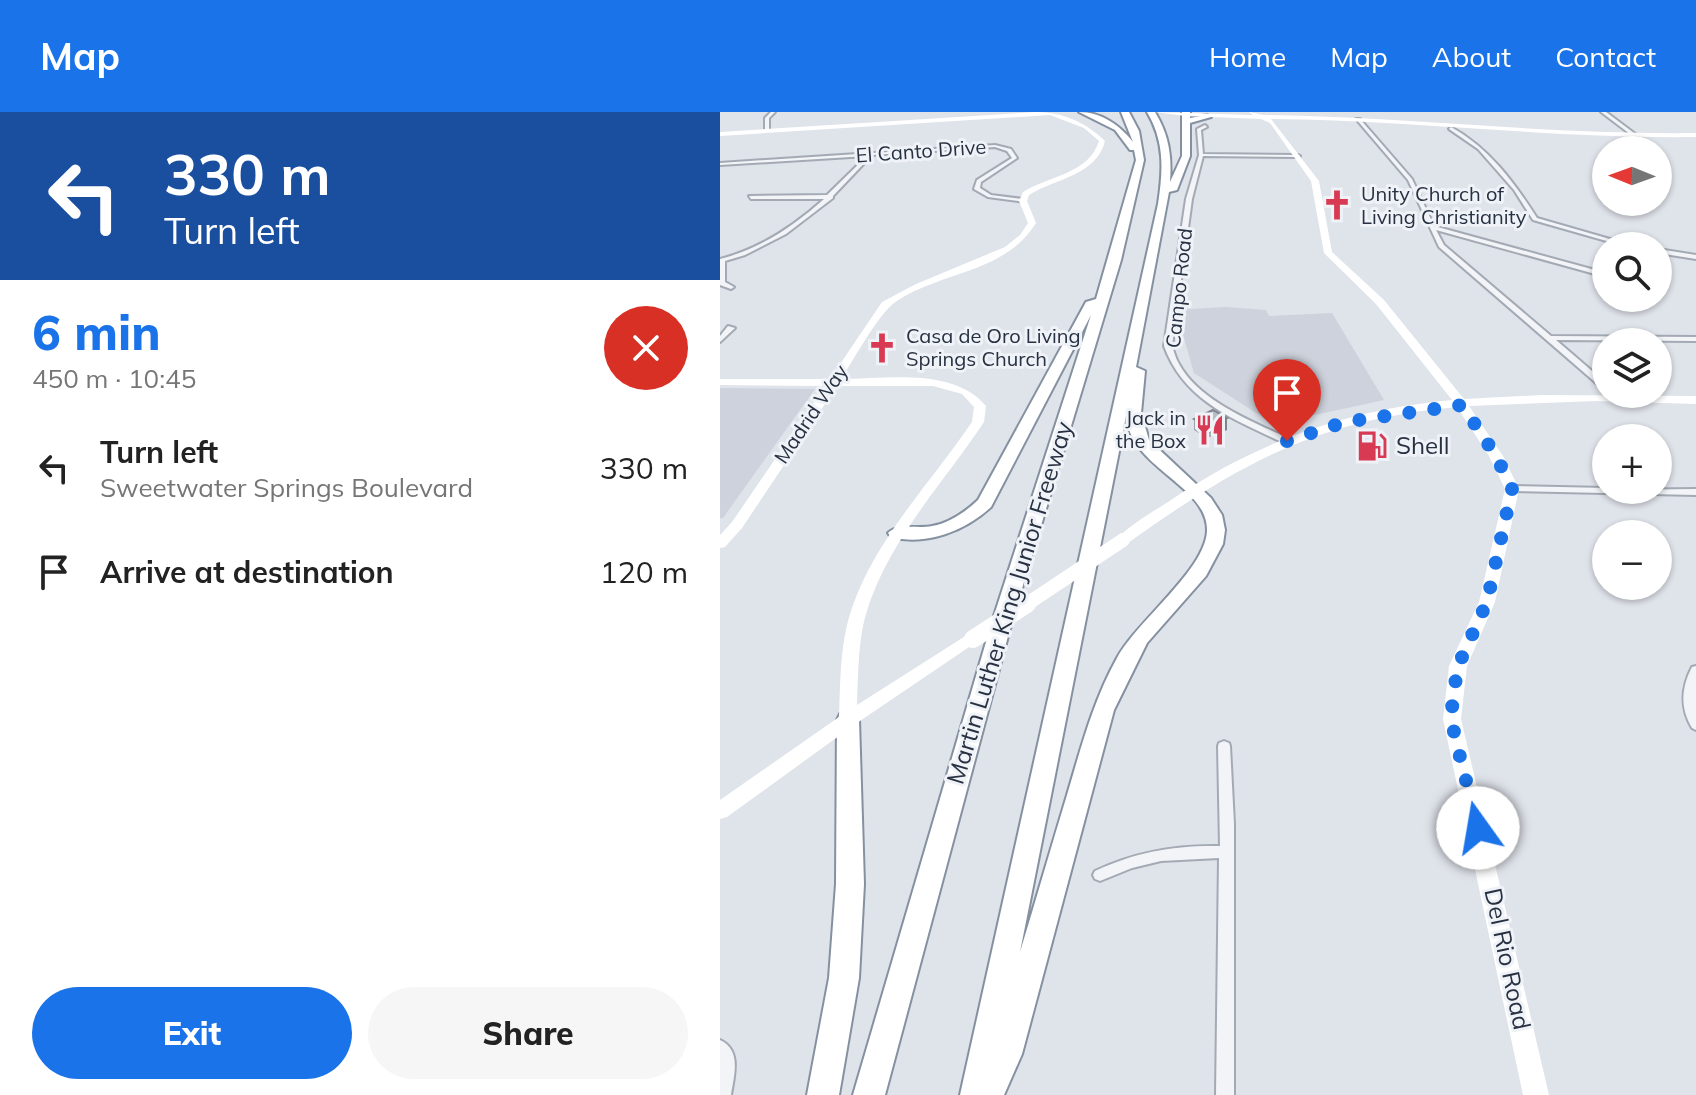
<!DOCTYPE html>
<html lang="en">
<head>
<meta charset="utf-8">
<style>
	:root { --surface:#fff; --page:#f6f6f6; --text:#222; --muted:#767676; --accent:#1a73e8 }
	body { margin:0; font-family:Mulish,sans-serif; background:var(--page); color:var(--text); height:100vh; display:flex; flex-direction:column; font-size:30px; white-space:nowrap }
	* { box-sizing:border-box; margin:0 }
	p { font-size:26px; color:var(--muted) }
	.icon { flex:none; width:44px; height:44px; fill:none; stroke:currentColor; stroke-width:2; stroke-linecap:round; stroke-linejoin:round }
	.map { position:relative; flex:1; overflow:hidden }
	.side { display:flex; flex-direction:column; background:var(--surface); width:720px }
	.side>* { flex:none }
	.top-card { background:#1a4fa0; color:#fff; overflow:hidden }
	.needle { width:52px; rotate:271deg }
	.controls { position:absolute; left:872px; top:24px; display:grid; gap:16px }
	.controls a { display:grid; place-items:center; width:80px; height:80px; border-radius:50%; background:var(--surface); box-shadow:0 2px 6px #0004; font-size:40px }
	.pin { position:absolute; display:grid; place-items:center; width:68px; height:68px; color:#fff; margin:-82px -34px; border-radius:50% 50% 50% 0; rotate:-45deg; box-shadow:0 0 8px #0007 }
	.pin .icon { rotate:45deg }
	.me { position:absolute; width:88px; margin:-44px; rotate:347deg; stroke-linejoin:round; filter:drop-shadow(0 0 6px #0008) }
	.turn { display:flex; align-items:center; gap:28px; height:168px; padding:0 32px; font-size:36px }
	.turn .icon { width:104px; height:104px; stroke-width:2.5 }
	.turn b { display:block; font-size:56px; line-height:68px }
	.round { display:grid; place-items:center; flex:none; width:84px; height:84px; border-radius:42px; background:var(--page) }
	.head { display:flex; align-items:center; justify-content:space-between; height:136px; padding:0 32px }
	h1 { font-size:48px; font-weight:800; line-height:60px; color:var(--accent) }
	.button { display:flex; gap:16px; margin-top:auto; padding:16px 32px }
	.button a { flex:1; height:92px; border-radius:48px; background:var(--accent); color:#fff; font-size:32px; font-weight:800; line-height:92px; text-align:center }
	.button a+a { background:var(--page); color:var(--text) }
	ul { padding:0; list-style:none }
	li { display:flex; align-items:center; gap:24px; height:104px; padding:0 32px }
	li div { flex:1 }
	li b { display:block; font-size:30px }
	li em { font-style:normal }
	header { display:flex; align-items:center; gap:48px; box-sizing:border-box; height:112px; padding:0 40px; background:var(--accent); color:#fff }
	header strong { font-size:38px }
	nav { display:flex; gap:44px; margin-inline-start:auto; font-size:28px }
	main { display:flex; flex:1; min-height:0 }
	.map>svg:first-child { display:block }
	.built { fill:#cdd2dc }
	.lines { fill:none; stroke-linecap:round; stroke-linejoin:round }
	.street-casing { stroke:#a4aab4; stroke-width:4 }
	.highway-casing { stroke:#8591a1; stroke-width:4 }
	.street { fill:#f2f4f8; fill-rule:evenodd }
	.secondary { fill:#fff; fill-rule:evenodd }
	.highway { fill:#fff; fill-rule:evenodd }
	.secondary-bridge-far1 { stroke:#fff; stroke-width:14 }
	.secondary-bridge { stroke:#fff; stroke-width:18 }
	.wall { fill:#9da3ab }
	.shaded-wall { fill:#7f848b }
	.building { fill:#b6bdc7; stroke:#7f848b; stroke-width:2 }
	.route { stroke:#1a73e8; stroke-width:14; stroke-dasharray:0 25.2 }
	.labels { text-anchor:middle; stroke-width:6; stroke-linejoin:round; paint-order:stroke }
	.far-street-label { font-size:20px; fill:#273142; stroke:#eff2f7 }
	.far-poi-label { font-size:20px; fill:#273142; stroke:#eff2f7; text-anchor:start }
	.poi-label { font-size:24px; fill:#273142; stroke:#eff2f7; text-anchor:start }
	.street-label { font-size:24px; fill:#273142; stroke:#eff2f7 }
</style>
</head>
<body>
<header>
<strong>Map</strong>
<nav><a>Home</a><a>Map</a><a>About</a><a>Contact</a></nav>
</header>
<main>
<section class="side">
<div class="top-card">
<div class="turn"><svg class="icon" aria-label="left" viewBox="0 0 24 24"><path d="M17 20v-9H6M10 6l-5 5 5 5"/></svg><div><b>330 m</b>Turn left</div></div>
</div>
<div class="head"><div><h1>6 min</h1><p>450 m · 10:45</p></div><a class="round" style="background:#d93025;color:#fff"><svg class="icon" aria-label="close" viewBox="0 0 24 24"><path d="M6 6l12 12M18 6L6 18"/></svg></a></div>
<ul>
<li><svg class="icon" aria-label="left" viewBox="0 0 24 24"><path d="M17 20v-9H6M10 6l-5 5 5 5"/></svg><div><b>Turn left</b><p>Sweetwater Springs Boulevard</p></div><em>330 m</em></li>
<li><svg class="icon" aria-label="arrive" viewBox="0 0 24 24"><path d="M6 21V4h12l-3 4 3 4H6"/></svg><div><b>Arrive at destination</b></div><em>120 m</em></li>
</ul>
<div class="button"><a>Exit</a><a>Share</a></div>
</section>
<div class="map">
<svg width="976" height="983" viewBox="0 0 976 983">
	<rect width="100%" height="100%" fill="#dfe3ea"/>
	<g class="built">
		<path d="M 505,195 L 546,198 L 549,204 L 612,201 L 664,288 L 553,312 L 474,261 L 456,198 Z"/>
		<path d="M 0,276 L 95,277 L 3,406 L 0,406 Z"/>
	</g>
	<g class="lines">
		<g class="street-casing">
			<g id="street">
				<path d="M 51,0 L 55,0 L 49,6 L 49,18 L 47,19 L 45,18 L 45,6 Z"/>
				<path d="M 881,0 L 886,0 L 918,24 L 914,25 Z"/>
				<path d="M 636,7 L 640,7 L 692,67 L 714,114 L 886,161 L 886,165 L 716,118 L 724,133 L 831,224 L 976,225 L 976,229 L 836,228 L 886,271 L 886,277 L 883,277 L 719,135 L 688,68 Z"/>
				<path d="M 485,13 L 487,15 L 481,18 L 483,42 L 578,43 L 580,44 L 578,45 L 483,44 L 472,87 L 452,234 C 454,240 456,247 459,252 C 479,289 533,310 570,327 L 570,331 L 564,331 C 515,308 464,289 444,234 L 466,87 L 479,43 L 477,17 Z"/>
				<path d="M 731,15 C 769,36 794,70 817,106 L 914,134 L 904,134 L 813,108 L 794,78 L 758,37 L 729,17 Z"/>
				<path d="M 275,33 L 291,37 L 297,46 L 261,70 L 260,76 L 271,83 L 303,87 L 305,90 L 268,85 L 254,77 L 257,68 L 292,46 L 287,39 L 275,35 L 152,43 L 113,84 L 113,86 L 66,122 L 25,143 L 5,149 L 5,170 L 14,175 L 11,177 L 0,173 L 0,147 C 40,137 74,114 104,87 L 31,87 L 29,84 L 107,83 L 147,44 L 0,53 L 0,51 Z"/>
				<path d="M 938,137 L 976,143 L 976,147 L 938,141 Z"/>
				<path d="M 8,214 L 15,216 L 0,230 L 0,224 Z"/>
				<path d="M 792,374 L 886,376 L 886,378 L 976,377 L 976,383 L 789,379 L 787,377 L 789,375 Z"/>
				<path d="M 976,554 L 976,618 L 972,616 C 960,596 961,576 972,555 Z"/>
				<path d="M 504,629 L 509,631 L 510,634 L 514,712 L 514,983 L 496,983 L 499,746 L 441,749 L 412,756 L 380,769 L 375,767 L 373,763 L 375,759 C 415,740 455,733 500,734 L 498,634 L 499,631 Z"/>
				<path d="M 0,928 C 22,938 14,964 11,983 L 0,983 Z"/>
			</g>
		</g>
		<g class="highway-casing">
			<g id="highway">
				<path d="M 359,0 C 381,0 400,13 413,30 L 401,0 L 409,0 L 419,19 L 424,48 L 401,148 L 291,513 L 165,983 L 133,983 L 271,513 L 371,203 L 271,395 C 245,419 207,434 171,425 L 168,421 C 178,411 198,417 212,414 C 230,411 245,400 258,388 L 366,190 L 376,187 L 416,48 L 414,38 L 410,38 L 395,18 Z"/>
				<path d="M 427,0 L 435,0 C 449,23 452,44 450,70 L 462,44 L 462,0 L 470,0 L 470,6 L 487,3 L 491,5 L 470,11 L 470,44 L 457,78 L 449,80 L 416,255 L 425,259 L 421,301 L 429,328 L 491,386 L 502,403 L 505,418 L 503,432 L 486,464 L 427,531 L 394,598 L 302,942 L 284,983 L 240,983 L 438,92 C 443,59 445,30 427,0 ZM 406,304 C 411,357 488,373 487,419 C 485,458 418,508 397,546 C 373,589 361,636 347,683 C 331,735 316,788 300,840 Z"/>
				<path d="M 128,600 L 136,602 L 139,608 L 144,772 L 139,866 L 119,983 L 87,983 L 109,866 L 116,772 L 117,608 L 120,602 Z"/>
			</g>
		</g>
		<use href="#street" class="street"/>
		<g class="secondary">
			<path d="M 316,0 C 343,0 367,11 385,29 C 376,64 336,66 309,83 L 307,89 L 316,111 C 285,162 219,159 174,191 C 158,203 133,249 121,267 C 167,267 233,255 266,294 L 264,310 C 221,375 161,436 143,514 C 138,540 138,567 137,593 L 247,523 L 253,521 L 261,527 L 134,613 L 7,705 L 0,707 L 0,688 L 119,605 C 120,574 120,543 127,513 C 147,435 208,375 252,310 L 254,295 L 242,282 L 213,274 L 117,274 L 22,416 L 5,435 L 0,436 L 0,423 L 12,410 L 105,274 L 0,273 L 0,267 L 110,267 L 162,190 L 196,172 L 285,135 L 300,123 L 308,111 L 299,89 L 303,80 C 328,64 369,62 379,29 L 364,16 L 330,3 L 0,24 L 0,20 Z"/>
			<path d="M 435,0 L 533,3 L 529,0 L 543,3 C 688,5 831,23 976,21 L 976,25 C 834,27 693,8 551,7 L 599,69 L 612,140 L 664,188 L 744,287 L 822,283 L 976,284 L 976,292 L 876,289 L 749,294 L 783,344 L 799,377 L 775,490 L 747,554 L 741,607 L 829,983 L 803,983 L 723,607 L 729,554 L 759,490 L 785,377 L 769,344 L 737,295 C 597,308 520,351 408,431 L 403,432 L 396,428 C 410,412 433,400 451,388 C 539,329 626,298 732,288 L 656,192 L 604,141 L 591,69 L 550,11 L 541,7 L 465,4 Z"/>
		</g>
		<use href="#highway" class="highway"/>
		<path class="secondary-bridge-far1" d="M 304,494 L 403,428"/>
		<path class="secondary-bridge" d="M 253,527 L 307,492"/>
	</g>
	<path class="wall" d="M 474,307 L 507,318 L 487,326 L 474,318 Z"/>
	<path class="shaded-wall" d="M 507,306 L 507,318 L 487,326 L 487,314 Z"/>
	<path class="building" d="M 493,298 L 507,306 L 487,314 L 474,307 Z"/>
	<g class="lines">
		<path class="route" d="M 567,329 L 625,310 L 742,293 L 776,344 L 792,377 L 767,490 L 738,554 L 732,591 L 734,621 L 758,716"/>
	</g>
	<defs>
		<g id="church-bare" transform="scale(2.4)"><path d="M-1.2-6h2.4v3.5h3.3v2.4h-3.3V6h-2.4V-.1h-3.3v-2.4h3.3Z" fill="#d83a54" stroke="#eff2f7" stroke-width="2.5" paint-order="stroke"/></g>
		<g id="restaurant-bare" transform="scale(2.4)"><path d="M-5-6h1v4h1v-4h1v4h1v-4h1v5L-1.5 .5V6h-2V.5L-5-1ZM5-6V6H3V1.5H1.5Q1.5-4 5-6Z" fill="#d83a54" stroke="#eff2f7" stroke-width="2.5" paint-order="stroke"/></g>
		<g id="fuel-bare" transform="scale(2.4)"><path d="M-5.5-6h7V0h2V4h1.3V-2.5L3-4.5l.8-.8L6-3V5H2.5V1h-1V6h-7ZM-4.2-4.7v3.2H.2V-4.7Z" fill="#d83a54" stroke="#eff2f7" stroke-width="2.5" paint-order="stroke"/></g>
	</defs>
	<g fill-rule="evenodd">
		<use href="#church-bare" x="617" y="93"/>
		<use href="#church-bare" x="162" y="236"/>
		<use href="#restaurant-bare" x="490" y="318"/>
		<use href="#fuel-bare" x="652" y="334"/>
	</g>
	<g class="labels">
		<g class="far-street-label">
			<text transform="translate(201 39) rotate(-4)" y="7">El Canto Drive</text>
			<text transform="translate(459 176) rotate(-84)" y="7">Campo Road</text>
			<text transform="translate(91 302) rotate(-56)" y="7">Madrid Way</text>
		</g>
		<g class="far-poi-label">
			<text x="641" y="89">Unity Church of<tspan x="641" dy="23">Living Christianity</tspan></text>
			<text x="186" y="231">Casa de Oro Living<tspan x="186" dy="23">Springs Church</tspan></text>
			<text x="466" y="313" text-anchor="end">Jack in<tspan x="466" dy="23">the Box</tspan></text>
		</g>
		<g class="poi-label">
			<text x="676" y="342">Shell</text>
		</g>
		<g class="street-label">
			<text transform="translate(290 491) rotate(-73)" y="8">Martin Luther King Junior Freeway</text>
			<text transform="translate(787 847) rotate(78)" y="8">Del Rio Road</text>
		</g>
	</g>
</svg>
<div class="controls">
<a><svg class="needle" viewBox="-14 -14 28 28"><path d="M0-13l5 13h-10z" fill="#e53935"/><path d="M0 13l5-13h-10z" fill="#767676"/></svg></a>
<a><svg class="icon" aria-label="search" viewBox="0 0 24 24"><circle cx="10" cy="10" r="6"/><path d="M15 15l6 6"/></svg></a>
<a><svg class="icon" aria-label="layers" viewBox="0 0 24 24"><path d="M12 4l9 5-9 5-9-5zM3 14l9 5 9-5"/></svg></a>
<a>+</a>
<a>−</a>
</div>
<div class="pin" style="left:567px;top:329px;background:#d93025"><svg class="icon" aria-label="arrive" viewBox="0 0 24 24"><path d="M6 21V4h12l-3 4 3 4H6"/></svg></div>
<svg class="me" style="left:758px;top:716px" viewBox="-20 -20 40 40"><circle r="19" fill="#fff"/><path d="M0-13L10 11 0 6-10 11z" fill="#1a73e8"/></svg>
</div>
</main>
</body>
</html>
